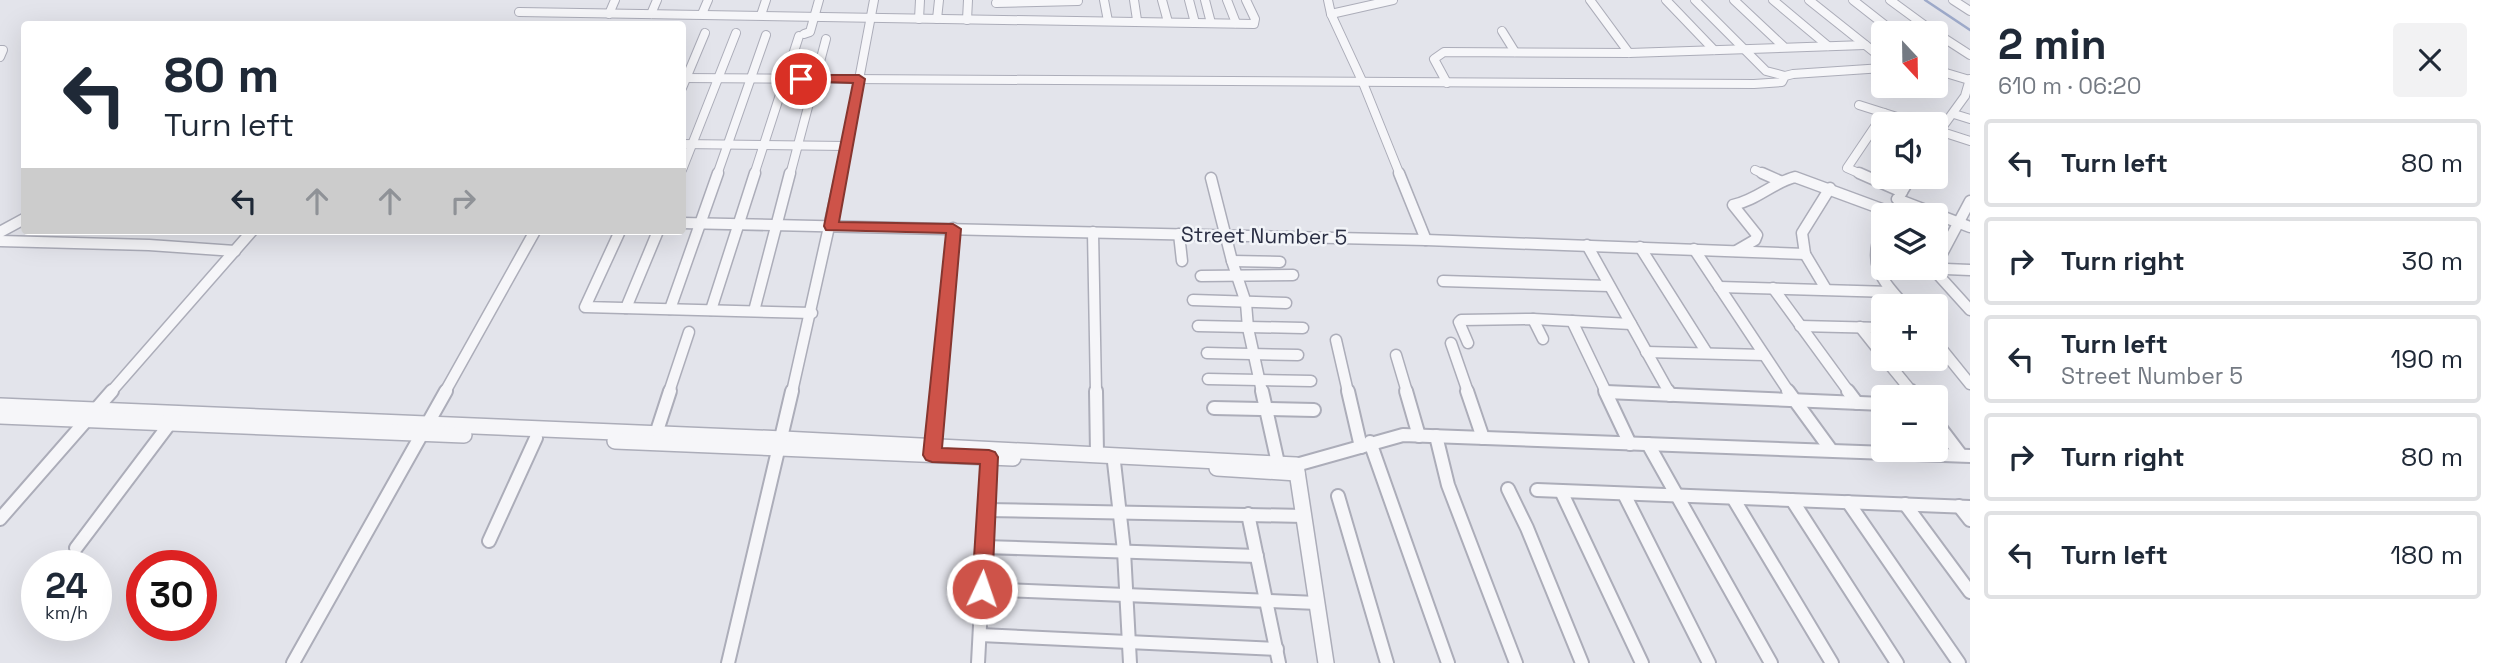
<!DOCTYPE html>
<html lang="en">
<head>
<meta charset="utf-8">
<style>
	:root { --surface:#fff; --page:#f2f2f3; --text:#1f2937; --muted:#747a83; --line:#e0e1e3 }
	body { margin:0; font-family:"Space Grotesk",sans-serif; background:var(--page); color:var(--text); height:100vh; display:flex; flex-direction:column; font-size:26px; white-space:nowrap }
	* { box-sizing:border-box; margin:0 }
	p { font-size:23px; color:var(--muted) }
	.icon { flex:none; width:38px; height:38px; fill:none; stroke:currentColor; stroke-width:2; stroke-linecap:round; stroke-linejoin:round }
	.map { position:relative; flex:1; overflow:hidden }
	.details { display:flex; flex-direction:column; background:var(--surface); width:525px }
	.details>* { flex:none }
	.banner { position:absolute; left:21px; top:21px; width:665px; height:214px; border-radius:7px; box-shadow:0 7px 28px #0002; background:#fff; color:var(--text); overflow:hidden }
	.needle { width:46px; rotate:158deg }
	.buttons { position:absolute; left:1871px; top:21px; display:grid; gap:14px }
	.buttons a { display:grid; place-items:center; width:77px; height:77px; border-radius:7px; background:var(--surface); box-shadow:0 7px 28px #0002; font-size:35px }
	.speed { position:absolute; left:21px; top:550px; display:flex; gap:14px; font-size:35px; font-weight:700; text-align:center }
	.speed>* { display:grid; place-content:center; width:91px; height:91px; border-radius:50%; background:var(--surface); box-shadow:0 7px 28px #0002; line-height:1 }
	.speed small { font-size:18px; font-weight:400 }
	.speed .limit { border:10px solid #d22; background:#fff; color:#111 }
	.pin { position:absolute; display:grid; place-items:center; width:60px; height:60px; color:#fff; margin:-30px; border:4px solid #fff; border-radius:50%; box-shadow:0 2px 7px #0007 }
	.me { position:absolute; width:77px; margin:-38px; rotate:3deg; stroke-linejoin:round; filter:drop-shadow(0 0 5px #0008) }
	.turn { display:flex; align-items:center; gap:24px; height:147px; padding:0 28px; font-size:32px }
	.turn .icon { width:91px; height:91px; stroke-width:2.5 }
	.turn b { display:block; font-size:49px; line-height:60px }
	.lanes { display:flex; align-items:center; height:66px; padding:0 28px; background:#0003; justify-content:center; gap:35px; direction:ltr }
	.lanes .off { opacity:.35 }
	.round { display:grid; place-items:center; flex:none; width:74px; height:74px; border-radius:7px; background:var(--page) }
	.headline { display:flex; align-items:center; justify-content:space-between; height:119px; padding:0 28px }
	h1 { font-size:42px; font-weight:600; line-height:52px }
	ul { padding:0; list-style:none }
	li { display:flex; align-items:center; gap:21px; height:88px; margin:0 14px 10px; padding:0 14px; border:4px solid var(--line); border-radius:7px }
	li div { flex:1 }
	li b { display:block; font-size:26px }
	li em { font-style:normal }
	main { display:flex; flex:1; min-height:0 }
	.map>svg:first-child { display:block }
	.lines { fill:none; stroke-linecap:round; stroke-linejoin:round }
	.stream { stroke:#9eaaca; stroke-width:2.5 }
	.minor-far2-casing { stroke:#acadb9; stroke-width:10 }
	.minor-far1-casing { stroke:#acadb9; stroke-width:13 }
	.minor-casing { stroke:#acadb9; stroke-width:16 }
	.tertiary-casing { stroke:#acadb9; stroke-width:18 }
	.minor-far2 { stroke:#f6f6f9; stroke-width:8 }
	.minor-far1 { stroke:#f6f6f9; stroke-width:10 }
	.minor { stroke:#f6f6f9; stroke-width:12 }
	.tertiary { stroke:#f6f6f9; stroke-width:15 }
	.route { fill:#ce5349; stroke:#86362f; stroke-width:2 }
	.labels { text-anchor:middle; stroke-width:5; stroke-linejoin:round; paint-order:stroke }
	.street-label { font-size:21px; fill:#2a2e43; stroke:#f2f4f8 }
</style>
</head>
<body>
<main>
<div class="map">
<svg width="1970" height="663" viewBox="0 0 1970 663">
	<rect width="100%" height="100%" fill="#e3e4eb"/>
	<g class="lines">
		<path class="stream" d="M 1925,0 L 1970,30"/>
		<g class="minor-far2-casing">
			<g id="minor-far2">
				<path d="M 1104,0 L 1108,21"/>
				<path d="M 1134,0 L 1137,20"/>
				<path d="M 1162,0 L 1168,22"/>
				<path d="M 1189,0 L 1195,23"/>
				<path d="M 1205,0 L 1211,23"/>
				<path d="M 1227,0 L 1236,23"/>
				<path d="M 1328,0 L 1331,14 L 1363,83 L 1400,175"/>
				<path d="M 1590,0 L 1629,53"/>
				<path d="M 1666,0 L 1714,50"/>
				<path d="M 1695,0 L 1766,71 L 1785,76"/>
				<path d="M 1734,0 L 1783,46"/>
				<path d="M 1773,0 L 1828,46"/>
				<path d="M 1809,0 L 1883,59"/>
				<path d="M 1853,0 L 1895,33"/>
				<path d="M 1890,0 L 1935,33"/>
				<path d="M 1953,0 L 1970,11"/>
				<path d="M 996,3 L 1078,1"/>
				<path d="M 519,12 L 1254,24 L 1255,19 L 1246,0"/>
				<path d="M 609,14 L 615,0"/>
				<path d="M 651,14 L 657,0"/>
				<path d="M 702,14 L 708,0"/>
				<path d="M 1331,14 L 1393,0"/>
				<path d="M 761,15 L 766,0"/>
				<path d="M 919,19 L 920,0"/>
				<path d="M 937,19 L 939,0"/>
				<path d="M 967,20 L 968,0"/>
				<path d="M 1502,31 L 1515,52"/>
				<path d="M 1936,33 L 1970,55"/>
				<path d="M 804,34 L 810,32 L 819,0"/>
				<path d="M 0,50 L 3,50 L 0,57"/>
				<path d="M 1936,70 L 1969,80"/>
				<path d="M 682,78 L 1754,84 L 1782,82 L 1785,76 L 1793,74 L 1883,68"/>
				<path d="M 1447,83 L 1434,59 L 1444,52 L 1629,53 L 1865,45"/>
				<path d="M 682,88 L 705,33"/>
				<path d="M 1859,105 L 1919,124"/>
				<path d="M 1954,114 L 1970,119"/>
				<path d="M 1936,130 L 1970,141"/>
				<path d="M 1936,136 L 1965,96 L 1970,79"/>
				<path d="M 682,144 L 846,146"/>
				<path d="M 682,170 L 736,33"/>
				<path d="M 1755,170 L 1766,175"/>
				<path d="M 717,175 L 766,35"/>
				<path d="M 754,175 L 799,36"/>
				<path d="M 790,175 L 826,39"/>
				<path d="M 841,175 L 874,0"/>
				<path d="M 1863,175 L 1847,168 L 1884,113"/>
			</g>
		</g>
		<g class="minor-far1-casing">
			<g id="minor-far1">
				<path d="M 1399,173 L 1426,240"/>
				<path d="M 1762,173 L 1780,181"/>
				<path d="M 1859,173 L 1902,192"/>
				<path d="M 1211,178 L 1232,261 L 1246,303 L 1248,328 L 1262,392"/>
				<path d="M 1900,195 L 1911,177"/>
				<path d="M 1897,199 L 1970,227"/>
				<path d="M 682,223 L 1426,240 L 1805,254"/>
				<path d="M 1883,226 C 1867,264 1880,278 1905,306"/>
				<path d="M 620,231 L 585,307 L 812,313"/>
				<path d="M 0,232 L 24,219"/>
				<path d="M 1093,232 L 1096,392"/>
				<path d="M 1179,234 L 1182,261"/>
				<path d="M 0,241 L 149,245 L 235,251"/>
				<path d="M 1587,245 L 1669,392"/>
				<path d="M 1640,247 L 1707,353"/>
				<path d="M 1694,249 L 1789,392"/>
				<path d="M 1736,251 L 1755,240 L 1757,235 L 1733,205 C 1757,200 1772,183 1795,177 L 1890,212"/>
				<path d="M 1232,261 L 1280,262"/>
				<path d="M 1936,265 L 1970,201"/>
				<path d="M 1921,268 L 1970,270"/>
				<path d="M 1933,269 L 1970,310"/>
				<path d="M 1201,276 L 1293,275"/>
				<path d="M 1443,281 L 1609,286"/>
				<path d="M 1719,287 L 1892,292"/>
				<path d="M 1773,288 L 1849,392"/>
				<path d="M 1826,289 L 1805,254 L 1802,233 L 1830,188"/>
				<path d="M 1193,300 L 1286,303"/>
				<path d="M 626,308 L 658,231"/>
				<path d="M 670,309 L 718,173"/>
				<path d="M 711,310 L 755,173"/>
				<path d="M 754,311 L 790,173"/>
				<path d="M 1533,319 L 1543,339"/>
				<path d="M 1572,321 L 1606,392"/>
				<path d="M 1198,326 L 1303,328"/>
				<path d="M 1800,326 L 1883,328"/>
				<path d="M 1860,327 L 1883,356"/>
				<path d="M 1336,340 L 1348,392"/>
				<path d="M 1936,342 L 1970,384"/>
				<path d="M 1451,343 L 1468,392"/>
				<path d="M 1468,343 L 1459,322 L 1461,320 L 1533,319 L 1631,324"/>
				<path d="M 1646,352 L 1764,355"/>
				<path d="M 1207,353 L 1298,355"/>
				<path d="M 1396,355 L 1407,392"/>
				<path d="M 1885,359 L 1912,392"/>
				<path d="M 1208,379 L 1311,381"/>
				<path d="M 111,392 L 252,231"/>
				<path d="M 445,392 L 535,231"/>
				<path d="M 669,392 L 689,332"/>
				<path d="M 792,392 L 841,173"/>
				<path d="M 938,392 L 953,228"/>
				<path d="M 1606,392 L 1614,392"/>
			</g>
		</g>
		<g class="minor-casing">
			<g id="minor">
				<path d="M 1096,391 L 1097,453"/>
				<path d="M 1262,391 L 1278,463"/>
				<path d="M 1348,391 L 1361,447"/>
				<path d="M 1406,391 L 1419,436"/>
				<path d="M 1467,391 L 1483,438"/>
				<path d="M 1605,391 L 1630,444"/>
				<path d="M 1668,391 L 1670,395"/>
				<path d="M 1788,391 L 1831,450"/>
				<path d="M 1848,391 L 1857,403"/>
				<path d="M 1911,391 L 1916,397"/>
				<path d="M 1606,392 L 1883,404"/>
				<path d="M 1214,408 L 1314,410"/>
				<path d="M 1936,422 L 1961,455"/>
				<path d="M 656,434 L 670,391"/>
				<path d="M 1436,436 L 1448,485 L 1516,663"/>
				<path d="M 1370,442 L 1448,663"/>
				<path d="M 1648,444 L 1771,663"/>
				<path d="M 933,452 L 938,391"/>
				<path d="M 1114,462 L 1124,551 L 1130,663"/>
				<path d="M 1296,465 L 1403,435 L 1970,456"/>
				<path d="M 1508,489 L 1527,528 L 1582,663"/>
				<path d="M 1537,490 L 1970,507"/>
				<path d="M 1561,491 L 1642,663"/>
				<path d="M 1624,494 L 1709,663"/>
				<path d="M 1338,496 L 1387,663"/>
				<path d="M 1733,498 L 1832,663"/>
				<path d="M 1792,500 L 1897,663"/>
				<path d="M 1848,502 L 1959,663"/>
				<path d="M 1905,504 L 1970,592"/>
				<path d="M 1959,506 L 1970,520"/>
				<path d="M 986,510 L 1304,516"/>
				<path d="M 1248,514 L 1279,663"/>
				<path d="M 0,519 L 112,391"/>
				<path d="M 489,541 L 536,438"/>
				<path d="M 984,547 L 1257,556"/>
				<path d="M 76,548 L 171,422"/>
				<path d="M 982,589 L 1317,603"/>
				<path d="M 980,635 L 1277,649"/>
				<path d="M 293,663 L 446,391"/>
				<path d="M 728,663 L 792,391"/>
				<path d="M 978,663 L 989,457"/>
			</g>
		</g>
		<g class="tertiary-casing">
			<g id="tertiary">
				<path d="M 0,406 L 783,439 L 1296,465 L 1326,663"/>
				<path d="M 0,416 L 464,435"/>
				<path d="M 615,441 L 1013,458"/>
				<path d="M 1217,468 L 1297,473"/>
			</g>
		</g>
		<use href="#minor-far2" class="minor-far2"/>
		<use href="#minor-far1" class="minor-far1"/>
		<use href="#minor" class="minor"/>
		<use href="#tertiary" class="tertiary"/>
	</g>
	<path class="route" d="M 801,75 L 859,75 L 865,79 L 839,222 L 953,224 L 961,229 L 942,448 L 989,450 L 995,452 L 998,457 L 992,589 L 989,595 L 982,597 L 975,595 L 972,589 L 980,464 L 932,462 L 926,460 L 923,455 L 946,233 L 826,230 L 824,226 L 853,83 L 797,81 L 795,79 Z"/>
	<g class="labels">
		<g class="street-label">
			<text transform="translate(1264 236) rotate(1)" y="7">Street Number 5</text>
		</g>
	</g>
</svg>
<div class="buttons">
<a><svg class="needle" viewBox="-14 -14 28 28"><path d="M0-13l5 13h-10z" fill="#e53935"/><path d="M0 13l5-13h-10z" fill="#747a83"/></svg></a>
<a><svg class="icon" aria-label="sound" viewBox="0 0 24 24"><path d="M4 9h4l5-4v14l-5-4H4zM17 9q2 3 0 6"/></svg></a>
<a><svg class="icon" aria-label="layers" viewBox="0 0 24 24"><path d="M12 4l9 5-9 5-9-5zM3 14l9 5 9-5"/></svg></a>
<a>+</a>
<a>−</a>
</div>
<div class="speed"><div>24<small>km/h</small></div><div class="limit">30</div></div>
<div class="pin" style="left:801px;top:79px;background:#d93025"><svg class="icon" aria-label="arrive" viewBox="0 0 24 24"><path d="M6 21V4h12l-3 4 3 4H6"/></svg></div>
<svg class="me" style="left:982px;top:589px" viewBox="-20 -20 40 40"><circle r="17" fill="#ce5349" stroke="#fff" stroke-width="3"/><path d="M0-11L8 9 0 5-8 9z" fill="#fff"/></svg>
<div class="banner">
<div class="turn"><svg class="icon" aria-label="left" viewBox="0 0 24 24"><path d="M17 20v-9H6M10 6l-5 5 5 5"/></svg><div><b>80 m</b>Turn left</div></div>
<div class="lanes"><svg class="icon" aria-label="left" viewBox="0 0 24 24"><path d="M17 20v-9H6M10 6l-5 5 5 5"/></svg><svg class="icon off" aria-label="ahead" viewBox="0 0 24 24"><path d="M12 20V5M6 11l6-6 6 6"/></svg><svg class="icon off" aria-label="ahead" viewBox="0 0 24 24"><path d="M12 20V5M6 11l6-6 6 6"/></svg><svg class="icon off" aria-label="right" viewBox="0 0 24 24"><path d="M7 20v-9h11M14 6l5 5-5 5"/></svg></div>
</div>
</div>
<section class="details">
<div class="headline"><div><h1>2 min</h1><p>610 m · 06:20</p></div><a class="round"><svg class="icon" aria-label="close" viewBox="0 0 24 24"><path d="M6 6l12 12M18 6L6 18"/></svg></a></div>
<ul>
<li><svg class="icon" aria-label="left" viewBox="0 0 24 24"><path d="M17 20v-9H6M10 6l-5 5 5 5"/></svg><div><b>Turn left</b></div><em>80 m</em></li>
<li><svg class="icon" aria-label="right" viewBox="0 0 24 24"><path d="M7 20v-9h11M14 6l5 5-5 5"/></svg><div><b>Turn right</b></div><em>30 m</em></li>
<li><svg class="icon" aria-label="left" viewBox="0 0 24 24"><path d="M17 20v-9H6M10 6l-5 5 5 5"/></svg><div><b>Turn left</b><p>Street Number 5</p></div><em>190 m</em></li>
<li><svg class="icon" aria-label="right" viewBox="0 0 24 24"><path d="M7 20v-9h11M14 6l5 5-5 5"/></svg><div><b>Turn right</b></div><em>80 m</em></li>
<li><svg class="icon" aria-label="left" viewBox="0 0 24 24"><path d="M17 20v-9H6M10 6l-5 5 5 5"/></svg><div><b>Turn left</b></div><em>180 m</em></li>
</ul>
</section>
</main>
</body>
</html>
